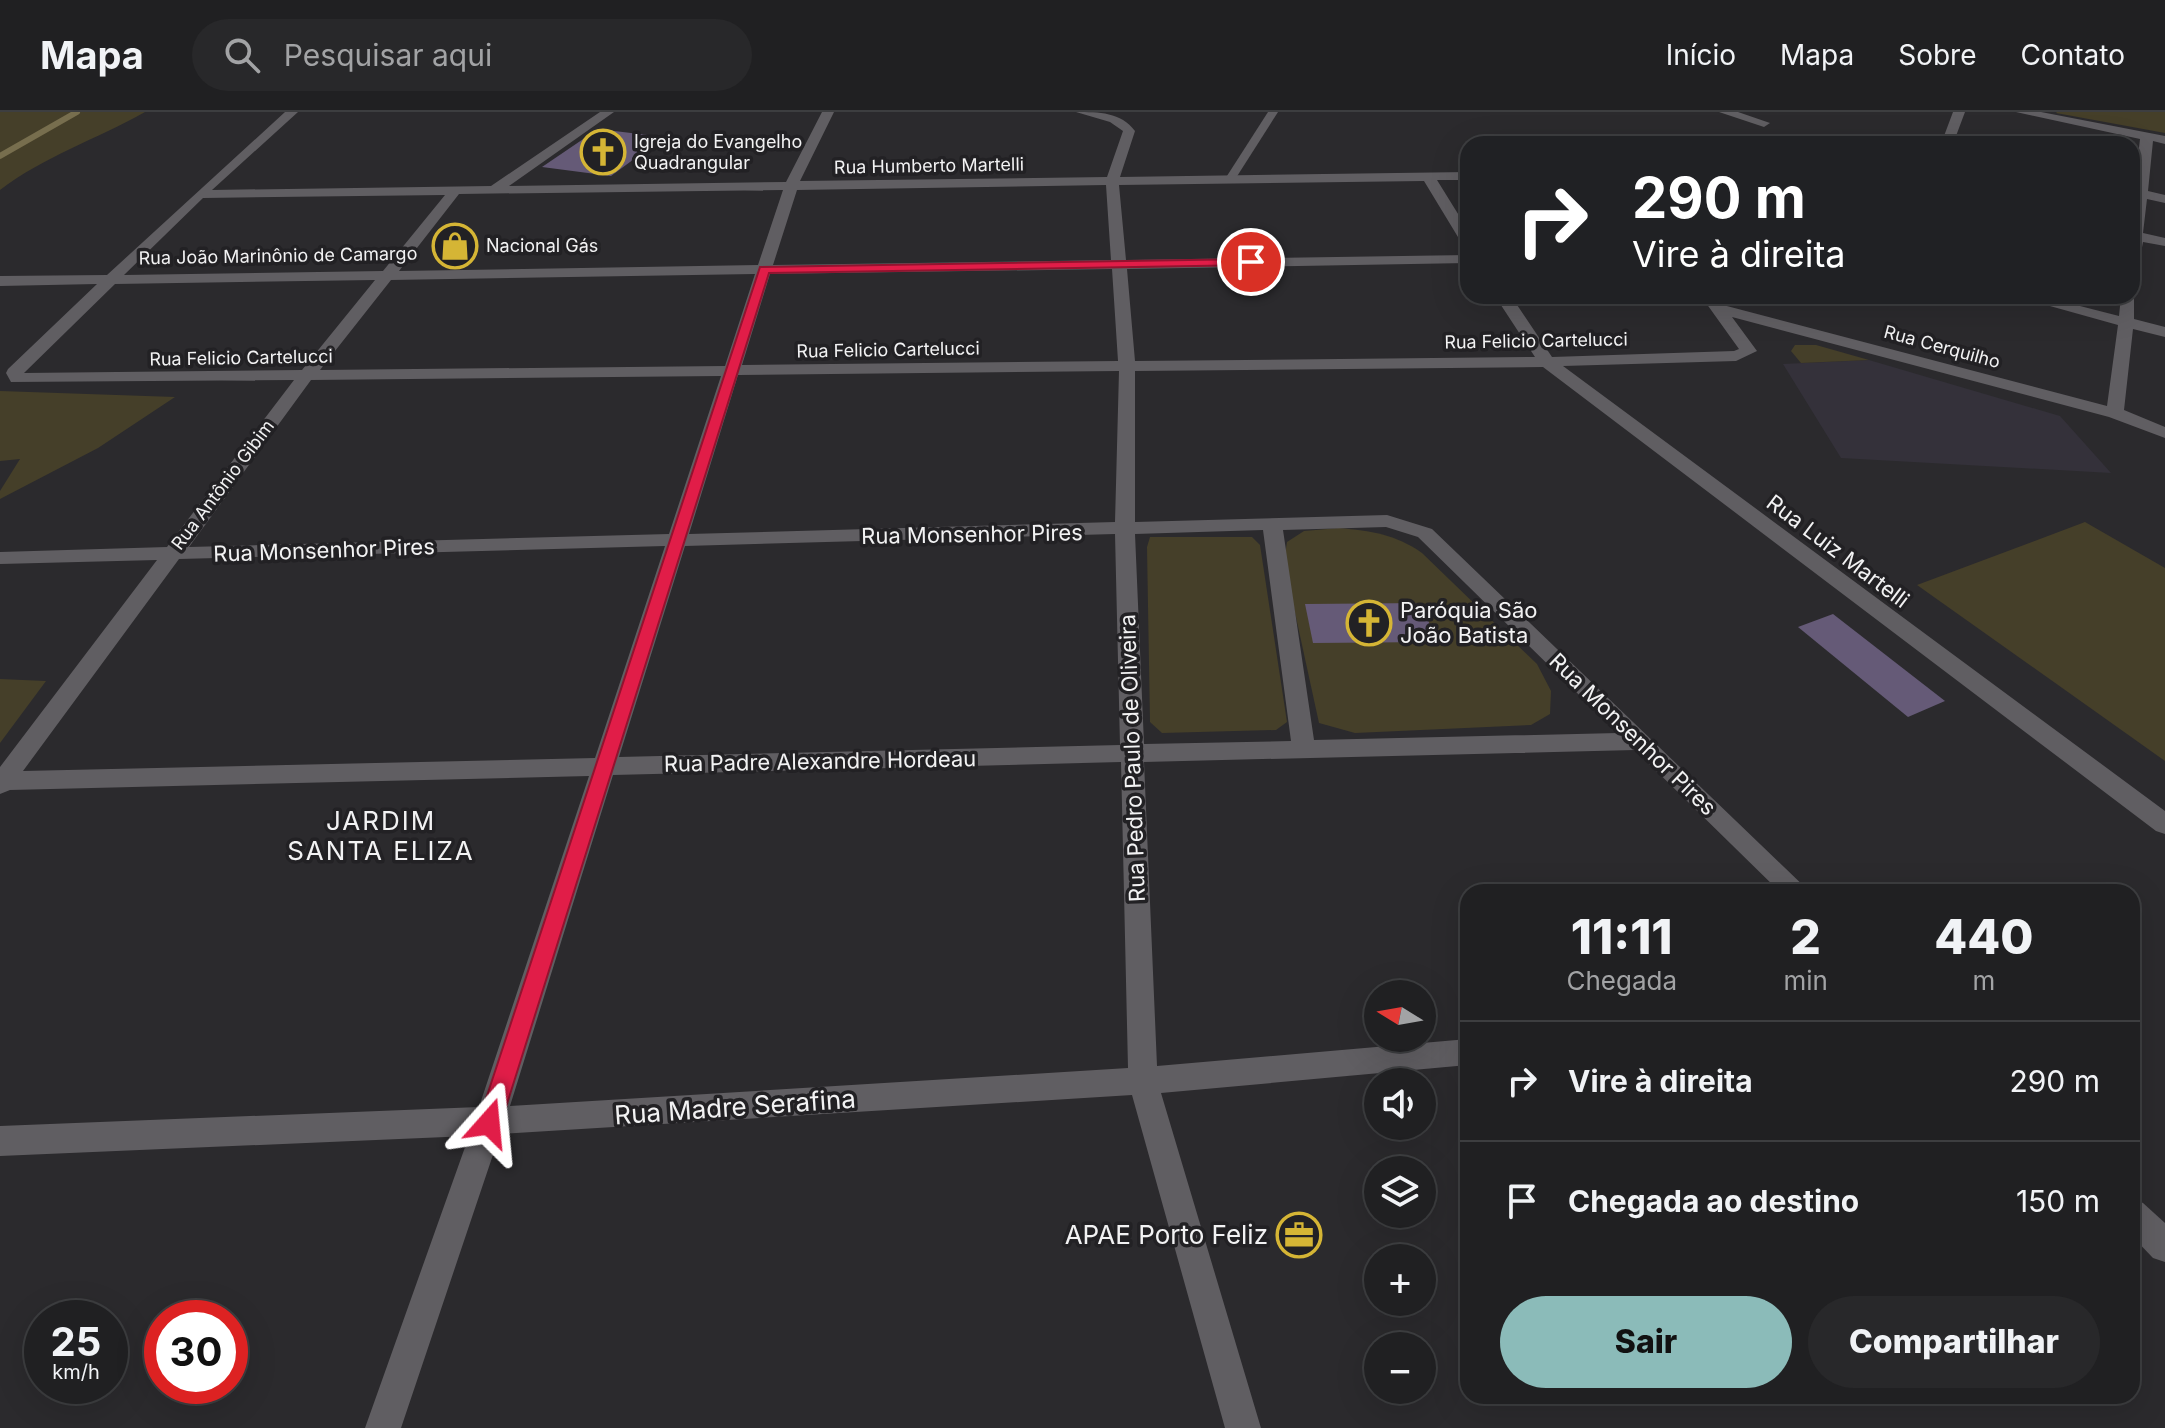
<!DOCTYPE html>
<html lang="pt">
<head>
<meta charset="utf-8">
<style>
	:root { --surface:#202022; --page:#28282a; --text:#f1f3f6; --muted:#a2a3a5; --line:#3d3e40; --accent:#8bbbb9 }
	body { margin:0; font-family:Inter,sans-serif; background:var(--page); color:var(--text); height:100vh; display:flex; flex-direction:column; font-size:30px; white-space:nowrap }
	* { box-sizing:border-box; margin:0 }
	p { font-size:26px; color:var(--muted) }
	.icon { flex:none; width:44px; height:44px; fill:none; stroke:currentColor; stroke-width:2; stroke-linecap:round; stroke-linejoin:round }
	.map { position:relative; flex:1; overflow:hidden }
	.panel { position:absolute; left:1460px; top:772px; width:680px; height:520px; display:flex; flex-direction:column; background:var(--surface); border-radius:24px; box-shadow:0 8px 32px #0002,0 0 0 2px var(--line) }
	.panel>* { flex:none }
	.banner { position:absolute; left:1460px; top:24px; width:680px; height:168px; border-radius:24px; box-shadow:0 8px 32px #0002,0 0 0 2px var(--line); background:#202124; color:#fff; overflow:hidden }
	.needle { width:52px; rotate:281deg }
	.controls { position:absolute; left:1364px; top:868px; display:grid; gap:16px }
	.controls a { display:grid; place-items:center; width:72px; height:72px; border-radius:50%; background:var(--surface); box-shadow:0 8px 32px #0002,0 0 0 2px var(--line); font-size:40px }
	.speed { position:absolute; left:24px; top:1188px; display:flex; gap:16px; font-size:40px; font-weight:700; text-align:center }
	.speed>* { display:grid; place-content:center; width:104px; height:104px; border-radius:50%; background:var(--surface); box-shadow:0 8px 32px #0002,0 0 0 2px var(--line); line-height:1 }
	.speed small { font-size:20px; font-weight:400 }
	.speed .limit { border:12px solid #d22; background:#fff; color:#111 }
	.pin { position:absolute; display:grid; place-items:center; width:68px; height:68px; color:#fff; margin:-34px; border:4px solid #fff; border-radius:50%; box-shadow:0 2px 8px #0007 }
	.me { position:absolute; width:88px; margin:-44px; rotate:18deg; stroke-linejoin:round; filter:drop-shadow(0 0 6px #0008) }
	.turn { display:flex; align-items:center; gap:28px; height:168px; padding:0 40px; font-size:36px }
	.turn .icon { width:104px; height:104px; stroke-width:2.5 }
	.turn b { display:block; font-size:56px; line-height:68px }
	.eta { display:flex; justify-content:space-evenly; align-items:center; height:136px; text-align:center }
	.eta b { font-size:48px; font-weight:800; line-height:56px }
	.primary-button { display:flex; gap:16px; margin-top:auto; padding:16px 40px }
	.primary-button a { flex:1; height:92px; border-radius:48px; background:var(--accent); color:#111; font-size:32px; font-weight:800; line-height:92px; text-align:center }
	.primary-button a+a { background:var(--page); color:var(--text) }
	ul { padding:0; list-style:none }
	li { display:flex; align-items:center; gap:24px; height:120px; padding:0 40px; border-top:2px solid var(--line) }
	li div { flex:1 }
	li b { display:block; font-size:30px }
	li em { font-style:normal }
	header { display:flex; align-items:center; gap:48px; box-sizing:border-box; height:112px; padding:0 40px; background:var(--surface); border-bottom:2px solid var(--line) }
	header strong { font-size:38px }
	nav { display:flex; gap:44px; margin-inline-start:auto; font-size:28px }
	.search { width:560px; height:72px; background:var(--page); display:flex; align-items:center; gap:20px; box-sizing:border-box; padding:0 28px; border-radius:44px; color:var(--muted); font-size:30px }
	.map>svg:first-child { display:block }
	.built { fill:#34313a }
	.green { fill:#453f29 }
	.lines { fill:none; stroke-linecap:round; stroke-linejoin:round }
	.stream { stroke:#776e4e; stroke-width:6 }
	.building { fill:#655a77 }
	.lane { fill:#605e62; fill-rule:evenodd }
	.street { fill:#605e62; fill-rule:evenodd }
	.route { fill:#e11d48; stroke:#92132f; stroke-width:2 }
	.labels { text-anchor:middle; stroke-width:7; stroke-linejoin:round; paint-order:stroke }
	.far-poi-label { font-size:18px; fill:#f2f2f3; stroke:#222124; text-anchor:start }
	.far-street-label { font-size:18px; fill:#f2f2f3; stroke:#222124 }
	.street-label { font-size:22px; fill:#f2f2f3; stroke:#222124 }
	.poi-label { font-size:22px; fill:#f2f2f3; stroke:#222124; text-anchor:start }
	.quarter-label { font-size:26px; letter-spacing:2px; fill:#f2f2f3; stroke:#222124 }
	.near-street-label { font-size:26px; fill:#f2f2f3; stroke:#222124 }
	.near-poi-label { font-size:26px; fill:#f2f2f3; stroke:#222124; text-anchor:end }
</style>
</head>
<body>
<header>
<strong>Mapa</strong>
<div class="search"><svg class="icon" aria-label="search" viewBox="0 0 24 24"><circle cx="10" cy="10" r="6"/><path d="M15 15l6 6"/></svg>Pesquisar aqui</div>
<nav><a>Início</a><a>Mapa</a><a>Sobre</a><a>Contato</a></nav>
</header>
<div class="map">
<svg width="2165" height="1316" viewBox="0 0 2165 1316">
	<rect width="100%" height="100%" fill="#2b2a2d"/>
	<path class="built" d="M 1869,248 L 2060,304 L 2111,361 L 1841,346 L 1783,252 Z"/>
	<g class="green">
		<path d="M 0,0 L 145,0 C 97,27 43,45 0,78 Z"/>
		<path d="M 2165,0 L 2165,21 L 2056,1 L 2057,0 Z"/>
		<path d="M 1795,233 L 1816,233 L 1869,248 L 1801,251 L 1791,239 Z"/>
		<path d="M 0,279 L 175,285 L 98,336 L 0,387 L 0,379 L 20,347 L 0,349 Z"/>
		<path d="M 2085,410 L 2165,456 L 2165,649 L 1917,473 Z"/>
		<path d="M 1339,416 C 1371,419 1395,422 1422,441 L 1537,552 L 1551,579 L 1550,602 L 1531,613 L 1355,621 L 1319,611 L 1284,450 L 1287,430 L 1304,419 Z"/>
		<path d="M 1150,425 L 1252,425 L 1260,433 L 1287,610 L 1276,618 L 1162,621 L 1150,610 L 1147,435 Z"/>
		<path d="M 0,567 L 46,569 L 0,631 Z"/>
	</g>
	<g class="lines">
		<path class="stream" d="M 0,44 L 77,0"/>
	</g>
	<g class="building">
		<path d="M 598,17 L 664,25 L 611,64 L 542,55 Z"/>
		<path d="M 1423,491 L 1435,530 L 1313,531 L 1305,492 Z"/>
		<path d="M 1833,502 L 1945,589 L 1908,605 L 1798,515 Z"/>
	</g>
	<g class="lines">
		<path class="lane" d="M 1268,0 L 1278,0 L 1234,69 L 1226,69 L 1225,67 Z"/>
		<g class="street">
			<path d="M 285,0 L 298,0 L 212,78 L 491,74 L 600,0 L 614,0 L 509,74 L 786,70 L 822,0 L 834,0 L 800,69 L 1107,65 L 1123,19 L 1110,10 L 1076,0 C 1099,0 1121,0 1135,19 L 1120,65 L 1468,60 L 1468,68 L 1437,68 L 1468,118 L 1468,134 L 1461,130 L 1424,69 L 1119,73 L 1126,148 L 1468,143 L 1468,151 L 1127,157 L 1135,249 L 1535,245 L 1495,184 L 1511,184 L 1552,245 L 1734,239 L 1739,237 L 1701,184 L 1717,184 L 1723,193 L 2107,294 L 2118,213 L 2014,184 L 2041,184 L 2119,204 L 2121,184 L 2134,181 L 2134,207 L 2165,215 L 2165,225 L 2133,217 L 2124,298 L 2165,315 L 2165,326 L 2109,305 L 1732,205 L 1757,239 L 1736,249 L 1563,254 L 2165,699 L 2165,722 L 2156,719 L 1543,255 L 1135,259 L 1135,410 L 1387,403 L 1432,417 L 1810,780 L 1780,780 L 1635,638 L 1144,650 L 1157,954 L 1468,927 L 1468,953 L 1161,981 L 1261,1316 L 1225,1316 L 1132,983 L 500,1022 L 401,1316 L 365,1316 L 469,1024 L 0,1044 L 0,1014 L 479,995 L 589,664 L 10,678 L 0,682 L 0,655 L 157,448 L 0,452 L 0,440 L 167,435 L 294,268 L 11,270 L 6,261 L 8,257 L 97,172 L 0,174 L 0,164 L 107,163 ZM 1106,73 L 1111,148 L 773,153 L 797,78 ZM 783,78 L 758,153 L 399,159 L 459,82 ZM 445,83 L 383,159 L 124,163 L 203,86 ZM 1112,157 L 1118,249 L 742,253 L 770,162 ZM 755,162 L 725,254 L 320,258 L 391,168 ZM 375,168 L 302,258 L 24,261 L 115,172 ZM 1119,259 L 1115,410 L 689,422 L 738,263 ZM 721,264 L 669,422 L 189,435 L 311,268 ZM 1386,415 L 1418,425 L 1618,621 L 1314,628 L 1283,418 ZM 1263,418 L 1291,629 L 1144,632 L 1135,422 ZM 1115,422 L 1120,633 L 619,645 L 685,434 ZM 665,434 L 595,646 L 23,659 L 179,447 ZM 1121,650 L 1128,956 L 510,994 L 613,663 Z"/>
			<path d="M 1719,0 L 1738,0 L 1770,11 L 1764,15 Z"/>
			<path d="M 1953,0 L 1965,0 L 1953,32 L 1941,32 Z"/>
			<path d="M 2016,0 L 2041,0 L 2165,24 L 2165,32 L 2153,29 L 2148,79 L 2165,83 L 2165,91 L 2147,87 L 2143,121 L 2165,126 L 2165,134 L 2143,130 L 2137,162 L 2132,164 L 2132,97 L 2140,27 Z"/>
			<path d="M 2132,1086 L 2143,1091 L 2165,1111 L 2165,1150 L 2153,1146 L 2132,1124 Z"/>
		</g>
	</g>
	<path class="route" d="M 1251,147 L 1255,153 L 769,161 L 501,1011 L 498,1019 L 489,1022 L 481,1019 L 478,1011 L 760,155 Z"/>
	<defs>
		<g id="church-ring" transform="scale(2.3)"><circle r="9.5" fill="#222124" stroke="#d5b535" stroke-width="1.5"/><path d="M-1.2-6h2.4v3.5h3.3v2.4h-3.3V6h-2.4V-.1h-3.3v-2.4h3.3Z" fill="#d5b535"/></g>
		<g id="shop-ring" transform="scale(2.3)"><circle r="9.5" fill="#222124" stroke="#d5b535" stroke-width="1.5"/><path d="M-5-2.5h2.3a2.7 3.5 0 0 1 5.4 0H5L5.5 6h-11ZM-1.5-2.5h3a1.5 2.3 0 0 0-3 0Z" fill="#d5b535"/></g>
		<g id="office-ring" transform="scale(2.3)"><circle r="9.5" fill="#222124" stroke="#d5b535" stroke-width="1.5"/><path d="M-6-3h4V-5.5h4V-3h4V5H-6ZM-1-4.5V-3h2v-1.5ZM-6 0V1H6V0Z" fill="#d5b535"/></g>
	</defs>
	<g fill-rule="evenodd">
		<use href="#church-ring" x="603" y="40"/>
		<use href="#shop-ring" x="455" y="134"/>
		<use href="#church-ring" x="1369" y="511"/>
		<use href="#office-ring" x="1299" y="1123"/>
	</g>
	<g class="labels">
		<g class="far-poi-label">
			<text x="634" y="36">Igreja do Evangelho<tspan x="634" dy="21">Quadrangular</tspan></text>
			<text x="486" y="140">Nacional Gás</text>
		</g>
		<g class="far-street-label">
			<text transform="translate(929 54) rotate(-1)" y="6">Rua Humberto Martelli</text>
			<text transform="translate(278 144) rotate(-1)" y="6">Rua João Marinônio de Camargo</text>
			<text transform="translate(1536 229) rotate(-1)" y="6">Rua Felicio Cartelucci</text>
			<text transform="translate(1942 235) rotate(15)" y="6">Rua Cerquilho</text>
			<text transform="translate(888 238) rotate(-1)" y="6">Rua Felicio Cartelucci</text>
			<text transform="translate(241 246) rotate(-1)" y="6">Rua Felicio Cartelucci</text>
			<text transform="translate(223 373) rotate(-53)" y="6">Rua Antônio Gibim</text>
		</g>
		<g class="street-label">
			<text transform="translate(972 422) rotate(-1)" y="8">Rua Monsenhor Pires</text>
			<text transform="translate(324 438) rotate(-2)" y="8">Rua Monsenhor Pires</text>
			<text transform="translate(1838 439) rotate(37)" y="8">Rua Luiz Martelli</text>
			<text transform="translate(1633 622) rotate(44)" y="8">Rua Monsenhor Pires</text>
			<text transform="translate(1132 646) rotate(-92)" y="8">Rua Pedro Paulo de Oliveira</text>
			<text transform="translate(820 649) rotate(-1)" y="8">Rua Padre Alexandre Hordeau</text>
		</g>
		<g class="poi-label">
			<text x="1400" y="506">Paróquia São<tspan x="1400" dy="25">João Batista</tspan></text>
		</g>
		<g class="quarter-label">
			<text x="381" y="718">JARDIM<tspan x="381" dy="30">SANTA ELIZA</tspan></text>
		</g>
		<g class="near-street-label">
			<text transform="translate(735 995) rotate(-4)" y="9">Rua Madre Serafina</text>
		</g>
		<g class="near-poi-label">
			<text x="1268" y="1132">APAE Porto Feliz</text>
		</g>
	</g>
</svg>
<div class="controls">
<a><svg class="needle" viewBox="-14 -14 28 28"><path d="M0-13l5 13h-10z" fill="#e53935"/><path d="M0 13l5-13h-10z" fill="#a2a3a5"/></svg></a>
<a><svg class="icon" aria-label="sound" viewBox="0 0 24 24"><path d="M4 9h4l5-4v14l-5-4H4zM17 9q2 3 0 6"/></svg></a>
<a><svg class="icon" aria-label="layers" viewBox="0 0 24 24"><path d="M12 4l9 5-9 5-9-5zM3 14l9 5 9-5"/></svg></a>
<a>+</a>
<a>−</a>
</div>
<div class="speed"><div>25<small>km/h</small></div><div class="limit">30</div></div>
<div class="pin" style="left:1251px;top:150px;background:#d93025"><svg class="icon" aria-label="arrive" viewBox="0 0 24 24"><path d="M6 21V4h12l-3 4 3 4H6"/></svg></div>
<svg class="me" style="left:489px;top:1011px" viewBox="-20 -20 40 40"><path d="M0-17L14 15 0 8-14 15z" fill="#e11d48" stroke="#fff" stroke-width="4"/></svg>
<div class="banner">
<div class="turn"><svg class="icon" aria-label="right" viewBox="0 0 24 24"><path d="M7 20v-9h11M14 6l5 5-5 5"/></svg><div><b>290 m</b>Vire à direita</div></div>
</div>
<section class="panel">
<div class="eta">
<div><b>11:11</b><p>Chegada</p></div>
<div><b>2</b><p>min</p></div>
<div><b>440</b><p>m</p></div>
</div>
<ul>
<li><svg class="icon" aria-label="right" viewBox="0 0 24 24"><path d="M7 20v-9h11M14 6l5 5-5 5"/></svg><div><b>Vire à direita</b></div><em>290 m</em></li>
<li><svg class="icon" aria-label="arrive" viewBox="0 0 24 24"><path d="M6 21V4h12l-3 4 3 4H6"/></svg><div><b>Chegada ao destino</b></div><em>150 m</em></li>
</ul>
<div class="primary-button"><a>Sair</a><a>Compartilhar</a></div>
</section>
</div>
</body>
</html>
